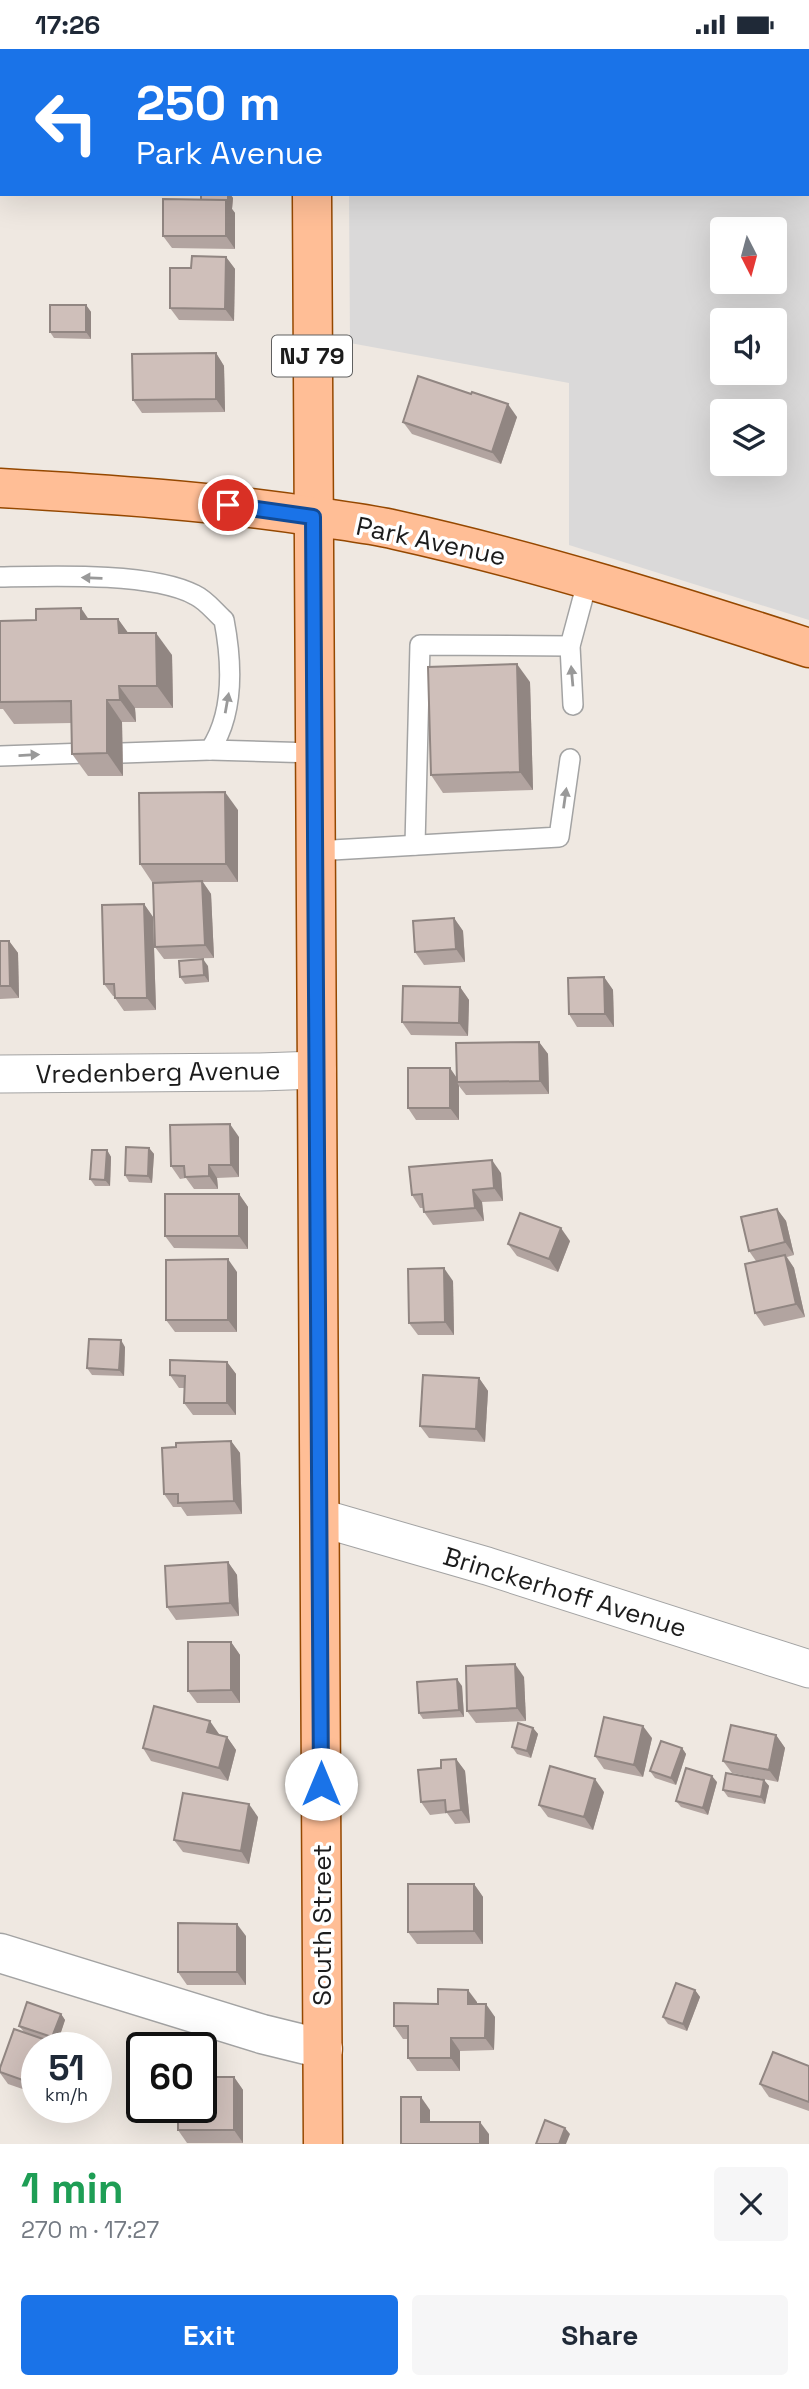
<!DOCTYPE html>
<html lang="en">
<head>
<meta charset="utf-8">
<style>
	:root { --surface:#fff; --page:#f6f6f7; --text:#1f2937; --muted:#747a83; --accent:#1a73e8 }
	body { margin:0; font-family:"Space Grotesk",sans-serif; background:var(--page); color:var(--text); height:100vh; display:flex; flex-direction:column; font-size:26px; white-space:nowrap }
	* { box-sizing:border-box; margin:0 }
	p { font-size:23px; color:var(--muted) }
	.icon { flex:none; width:38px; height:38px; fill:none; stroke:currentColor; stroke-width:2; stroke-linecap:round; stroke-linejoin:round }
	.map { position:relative; height:2095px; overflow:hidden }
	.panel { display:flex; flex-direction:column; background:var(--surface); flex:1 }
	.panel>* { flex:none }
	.guide { position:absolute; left:0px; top:0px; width:810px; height:147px; box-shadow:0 7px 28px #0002; background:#1a73e8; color:#fff; overflow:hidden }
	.needle { width:46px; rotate:174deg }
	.buttons { position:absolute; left:710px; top:168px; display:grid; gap:14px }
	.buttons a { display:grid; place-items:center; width:77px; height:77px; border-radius:7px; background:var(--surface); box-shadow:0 7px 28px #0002; font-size:35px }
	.speed { position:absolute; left:21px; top:1983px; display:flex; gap:14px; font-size:35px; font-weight:700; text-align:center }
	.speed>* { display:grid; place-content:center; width:91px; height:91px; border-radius:50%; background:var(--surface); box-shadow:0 7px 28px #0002; line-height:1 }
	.speed small { font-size:18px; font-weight:400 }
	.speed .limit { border:4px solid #111; border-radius:10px; background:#fff; color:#111 }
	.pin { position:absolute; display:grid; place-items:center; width:60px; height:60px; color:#fff; margin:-30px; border:4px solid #fff; border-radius:50%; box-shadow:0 2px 7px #0007 }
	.me { position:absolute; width:77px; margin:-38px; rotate:0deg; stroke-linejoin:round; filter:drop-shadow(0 0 5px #0008) }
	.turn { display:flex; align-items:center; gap:24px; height:147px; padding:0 21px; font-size:32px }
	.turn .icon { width:91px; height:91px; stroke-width:2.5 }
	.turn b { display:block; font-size:49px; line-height:60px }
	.round { display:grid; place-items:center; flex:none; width:74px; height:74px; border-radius:7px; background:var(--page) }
	.head { display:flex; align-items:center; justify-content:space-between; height:119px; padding:0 21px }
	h1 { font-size:42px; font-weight:600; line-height:52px; color:#1e9e55 }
	.primary-button { display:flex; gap:14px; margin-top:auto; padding:14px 21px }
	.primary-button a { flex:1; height:80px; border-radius:7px; background:var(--accent); color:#fff; font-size:28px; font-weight:600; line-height:80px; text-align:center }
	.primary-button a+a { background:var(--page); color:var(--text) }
	.status { display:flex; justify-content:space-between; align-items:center; height:49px; padding:0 35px; background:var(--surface); direction:ltr }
	.status svg { height:19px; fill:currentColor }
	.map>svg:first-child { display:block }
	.residential { fill:#dad9d9; fill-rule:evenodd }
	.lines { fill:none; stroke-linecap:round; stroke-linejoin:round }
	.service-casing { stroke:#a3a3a3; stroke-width:22 }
	.minor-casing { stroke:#a3a3a3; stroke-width:39 }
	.tertiary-casing { stroke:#a3a3a3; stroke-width:41 }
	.primary-casing { stroke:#954800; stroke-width:41 }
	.service { stroke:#fff; stroke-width:19 }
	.minor { stroke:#fff; stroke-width:37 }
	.tertiary { stroke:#fff; stroke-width:38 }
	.primary { stroke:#ffbe96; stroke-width:38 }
	.wall { fill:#b2a4a0 }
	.shaded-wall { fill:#918682 }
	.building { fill:#cfbfba; stroke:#918682; stroke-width:2 }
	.oneway { fill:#999 }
	.route-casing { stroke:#114b97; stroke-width:18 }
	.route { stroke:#1a73e8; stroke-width:12 }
	.labels { text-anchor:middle; stroke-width:7; stroke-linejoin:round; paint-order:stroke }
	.shield { fill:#fff; stroke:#606060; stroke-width:2 }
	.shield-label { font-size:24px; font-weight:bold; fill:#1c1c1c }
	.street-label { font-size:26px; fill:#1c1c1c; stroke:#fff }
</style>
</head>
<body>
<div class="status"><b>17:26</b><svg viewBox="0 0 49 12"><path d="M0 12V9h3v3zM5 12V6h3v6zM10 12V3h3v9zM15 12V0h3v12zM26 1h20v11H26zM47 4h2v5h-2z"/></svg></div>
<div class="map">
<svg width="809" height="2095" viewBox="0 0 809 2095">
	<rect width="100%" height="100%" fill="#efe8e1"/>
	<path class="residential" d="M 347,0 L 809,0 L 809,571 L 569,496 L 569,334 L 350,294 L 349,145 L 808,145 L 808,2 L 347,2 ZM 723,180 L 775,180 L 775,233 L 723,233 ZM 723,271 L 775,271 L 775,324 L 723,324 ZM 723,362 L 775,362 L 775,415 L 723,415 Z"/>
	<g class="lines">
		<g class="service-casing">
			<g id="service">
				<path d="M 0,528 C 50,527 152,523 195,546 C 206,551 215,563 224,571 C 232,613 235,664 210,701 L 122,704"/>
				<path d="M 573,656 L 570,597 L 588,530"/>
				<path d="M 210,701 L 315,704"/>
				<path d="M 0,707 L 87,704"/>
				<path d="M 415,796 L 420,596 L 570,597"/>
				<path d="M 315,802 L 559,788 L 570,710"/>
			</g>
		</g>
		<g class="minor-casing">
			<g id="minor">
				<path d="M 0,1025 L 260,1023 L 317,1021"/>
				<path d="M 321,1469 L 487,1517 L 809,1620"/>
			</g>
		</g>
		<g class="tertiary-casing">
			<path id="tertiary" d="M 0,1904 L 262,1985 L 323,2000"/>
		</g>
		<g class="primary-casing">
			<g id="primary">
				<path d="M 311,0 L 311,2"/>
				<path d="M 312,145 L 323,2095"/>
				<path d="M 0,439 C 106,445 212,452 317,468 C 343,472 370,475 396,481 C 536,512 673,555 809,599"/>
			</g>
		</g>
		<use href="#service" class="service"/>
		<use href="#minor" class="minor"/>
		<use href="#tertiary" class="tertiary"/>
		<use href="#primary" class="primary"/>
	</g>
	<g class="wall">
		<path d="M 201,145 L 230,145 L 233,149 L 232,160 L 235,164 L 235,200 L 172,199 L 163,187 L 201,151 Z"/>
		<path d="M 226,208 L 235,220 L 234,272 L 179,271 L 170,259 L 191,219 Z"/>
		<path d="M 86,256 L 91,263 L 91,290 L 54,289 L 50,283 Z"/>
		<path d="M 216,304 L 224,317 L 225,363 L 142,364 L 133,351 Z"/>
		<path d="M 471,345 L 517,368 L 501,415 L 412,385 L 403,373 Z"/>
		<path d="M 118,570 L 128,584 L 172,606 L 173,659 L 135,659 L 136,673 L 122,673 L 123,727 L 88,727 L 72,705 L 72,674 L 14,675 L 3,660 L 0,660 L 0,572 Z"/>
		<path d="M 530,633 L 533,741 L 443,744 L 431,726 Z"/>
		<path d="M 238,761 L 238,833 L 203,833 L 211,845 L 214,909 L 164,910 L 155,898 L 176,833 L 152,833 L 140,815 Z"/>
		<path d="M 144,855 L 153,868 L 156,961 L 124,962 L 115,949 L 115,947 L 113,947 L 104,935 Z"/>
		<path d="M 454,869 L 463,882 L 465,913 L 424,916 L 415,903 Z"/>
		<path d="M 0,892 L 9,892 L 18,904 L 19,949 L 0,950 Z"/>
		<path d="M 208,917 L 209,933 L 185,935 L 180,928 Z"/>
		<path d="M 604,928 L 613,941 L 614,978 L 577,978 L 569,965 Z"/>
		<path d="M 460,938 L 469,951 L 468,987 L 411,986 L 402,973 Z"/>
		<path d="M 539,993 L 548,1005 L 549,1045 L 466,1046 L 459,1037 L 459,1071 L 416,1071 L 408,1059 L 457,1029 Z"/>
		<path d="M 239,1088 L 239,1128 L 217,1129 L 218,1140 L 194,1140 L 186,1129 L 180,1130 L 171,1117 Z"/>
		<path d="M 149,1099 L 154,1105 L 152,1134 L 129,1133 L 125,1126 Z"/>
		<path d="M 107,1101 L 111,1108 L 110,1137 L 95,1137 L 90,1130 Z"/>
		<path d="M 501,1124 L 503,1152 L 482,1153 L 484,1172 L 433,1176 L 424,1163 L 423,1159 L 420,1159 L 412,1146 Z"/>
		<path d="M 239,1145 L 248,1158 L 248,1200 L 174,1199 L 165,1187 Z"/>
		<path d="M 777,1160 L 786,1172 L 794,1206 L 787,1208 L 794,1219 L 805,1268 L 764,1277 L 755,1264 L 756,1212 L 749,1202 Z"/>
		<path d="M 570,1192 L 558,1223 L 517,1207 L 508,1195 Z"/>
		<path d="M 237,1223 L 237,1283 L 175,1283 L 166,1271 Z"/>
		<path d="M 453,1232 L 454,1286 L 418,1286 L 409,1274 Z"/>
		<path d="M 125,1298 L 124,1327 L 92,1326 L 87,1319 Z"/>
		<path d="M 227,1313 L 236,1325 L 236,1366 L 193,1366 L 184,1354 L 184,1339 L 179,1339 L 170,1326 Z"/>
		<path d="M 479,1329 L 488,1342 L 485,1393 L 429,1389 L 420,1377 Z"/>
		<path d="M 231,1392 L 240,1404 L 242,1465 L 187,1467 L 181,1458 L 173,1458 L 164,1445 L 176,1398 Z"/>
		<path d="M 228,1513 L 237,1526 L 239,1567 L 176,1571 L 167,1558 Z"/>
		<path d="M 231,1593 L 240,1606 L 240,1654 L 197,1654 L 188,1642 Z"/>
		<path d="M 524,1628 L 526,1672 L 476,1674 L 467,1662 Z"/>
		<path d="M 462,1637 L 464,1668 L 423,1670 L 419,1664 Z"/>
		<path d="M 533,1679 L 538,1685 L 531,1709 L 517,1705 L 512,1698 Z"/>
		<path d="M 219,1685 L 219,1686 L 227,1688 L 236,1701 L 228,1732 L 151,1712 L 143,1699 Z"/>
		<path d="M 776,1686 L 785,1699 L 778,1733 L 732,1724 L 723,1712 Z"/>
		<path d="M 652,1689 L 643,1728 L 604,1720 L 595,1707 Z"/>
		<path d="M 682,1699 L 686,1705 L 676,1736 L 655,1729 L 650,1722 Z"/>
		<path d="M 456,1710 L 465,1722 L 470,1774 L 455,1775 L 447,1764 L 430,1766 L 421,1753 L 441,1719 Z"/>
		<path d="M 764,1731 L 769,1737 L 765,1755 L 728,1748 L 723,1741 Z"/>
		<path d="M 717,1733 L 708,1766 L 681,1758 L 676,1752 Z"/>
		<path d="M 604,1743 L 593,1781 L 548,1768 L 539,1756 Z"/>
		<path d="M 258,1768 L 249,1815 L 183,1803 L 174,1791 Z"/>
		<path d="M 474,1835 L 483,1848 L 483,1895 L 417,1895 L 408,1883 Z"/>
		<path d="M 246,1887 L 246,1936 L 187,1936 L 178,1923 Z"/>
		<path d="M 695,1941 L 700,1948 L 687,1982 L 668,1975 L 663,1968 Z"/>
		<path d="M 477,1953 L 477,1955 L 495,1968 L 494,2001 L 460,2002 L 460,2022 L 417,2022 L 408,2009 L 408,1990 L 403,1990 L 394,1977 L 438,1955 Z"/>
		<path d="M 61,1965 L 65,1971 L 57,1995 L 39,1988 L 37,1998 L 37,2045 L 8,2035 L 0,2024 L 0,2019 L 24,1983 L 19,1977 Z"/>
		<path d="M 809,2017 L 809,2062 L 769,2048 L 760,2035 Z"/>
		<path d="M 234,2028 L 243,2041 L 243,2094 L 187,2094 L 178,2081 Z"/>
	</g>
	<g class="shaded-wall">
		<path d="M 228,145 L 230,145 L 233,149 L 232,160 L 235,164 L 235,200 L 226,187 L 226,151 Z"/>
		<path d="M 226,208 L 235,220 L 234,272 L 225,260 Z"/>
		<path d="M 86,256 L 91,263 L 91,290 L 86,283 Z"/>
		<path d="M 216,304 L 224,317 L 225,363 L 216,350 Z"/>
		<path d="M 508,355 L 517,368 L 501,415 L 492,403 Z"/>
		<path d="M 81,559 L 96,581 L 81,570 Z"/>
		<path d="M 118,570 L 134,592 L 119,584 Z"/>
		<path d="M 156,584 L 172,606 L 173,659 L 157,637 Z"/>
		<path d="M 517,615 L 530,633 L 533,741 L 520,723 Z"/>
		<path d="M 119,637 L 135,659 L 136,673 L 120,651 Z"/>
		<path d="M 107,651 L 122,673 L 123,727 L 107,704 Z"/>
		<path d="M 225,743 L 238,761 L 238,833 L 226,815 Z"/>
		<path d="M 202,832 L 211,845 L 214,909 L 205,896 Z"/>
		<path d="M 144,855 L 153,868 L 156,961 L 147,949 Z"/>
		<path d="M 454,869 L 463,882 L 465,913 L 456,900 Z"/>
		<path d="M 9,892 L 18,904 L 19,949 L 10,937 Z"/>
		<path d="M 203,910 L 208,917 L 209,933 L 204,926 Z"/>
		<path d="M 604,928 L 613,941 L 614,978 L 605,965 Z"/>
		<path d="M 460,938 L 469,951 L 468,987 L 459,974 Z"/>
		<path d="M 539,993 L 548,1005 L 549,1045 L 540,1032 Z"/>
		<path d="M 450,1019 L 459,1032 L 457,1033 L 459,1037 L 459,1071 L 450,1059 Z"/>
		<path d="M 230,1075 L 239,1088 L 239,1128 L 231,1116 Z"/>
		<path d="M 149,1099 L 154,1105 L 152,1134 L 148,1127 Z"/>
		<path d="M 107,1101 L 111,1108 L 110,1137 L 105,1131 Z"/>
		<path d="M 492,1111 L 501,1124 L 503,1152 L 494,1139 Z"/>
		<path d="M 209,1116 L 217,1129 L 218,1140 L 209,1127 Z"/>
		<path d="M 473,1141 L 482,1153 L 484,1172 L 475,1159 Z"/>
		<path d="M 239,1145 L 248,1158 L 248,1200 L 239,1187 Z"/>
		<path d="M 777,1160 L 786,1172 L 794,1206 L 785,1193 Z"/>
		<path d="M 561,1179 L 570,1192 L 558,1223 L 549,1210 Z"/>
		<path d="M 785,1206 L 794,1219 L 805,1268 L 796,1255 Z"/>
		<path d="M 228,1210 L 237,1223 L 237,1283 L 228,1271 Z"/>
		<path d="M 444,1219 L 453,1232 L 454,1286 L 445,1273 Z"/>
		<path d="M 121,1291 L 125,1298 L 124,1327 L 119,1321 Z"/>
		<path d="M 227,1313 L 236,1325 L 236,1366 L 227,1354 Z"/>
		<path d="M 479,1329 L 488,1342 L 485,1393 L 476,1380 Z"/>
		<path d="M 231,1392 L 240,1404 L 242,1465 L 234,1452 Z"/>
		<path d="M 228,1513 L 237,1526 L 239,1567 L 230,1554 Z"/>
		<path d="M 231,1593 L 240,1606 L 240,1654 L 231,1641 Z"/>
		<path d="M 515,1615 L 524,1628 L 526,1672 L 517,1659 Z"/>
		<path d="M 457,1630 L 462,1637 L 464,1668 L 459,1661 Z"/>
		<path d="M 210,1672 L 219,1685 L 216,1696 L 207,1683 Z"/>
		<path d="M 643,1677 L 652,1689 L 643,1728 L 634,1716 Z"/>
		<path d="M 533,1679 L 538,1685 L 531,1709 L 527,1702 Z"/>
		<path d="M 776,1686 L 785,1699 L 778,1733 L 769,1721 Z"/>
		<path d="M 227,1688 L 236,1701 L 228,1732 L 219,1719 Z"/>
		<path d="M 682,1699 L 686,1705 L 676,1736 L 671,1729 Z"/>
		<path d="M 456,1710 L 465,1722 L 470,1774 L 461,1761 Z"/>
		<path d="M 712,1727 L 717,1733 L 708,1766 L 703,1759 Z"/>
		<path d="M 595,1730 L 604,1743 L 593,1781 L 584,1768 Z"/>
		<path d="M 764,1731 L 769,1737 L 765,1755 L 761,1748 Z"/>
		<path d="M 249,1755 L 258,1768 L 249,1815 L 241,1802 Z"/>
		<path d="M 474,1835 L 483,1848 L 483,1895 L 474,1882 Z"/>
		<path d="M 237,1875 L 246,1887 L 246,1936 L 237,1923 Z"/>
		<path d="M 468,1941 L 477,1953 L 477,1968 L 468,1955 Z"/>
		<path d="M 695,1941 L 700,1948 L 687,1982 L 683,1975 Z"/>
		<path d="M 486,1955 L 495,1968 L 494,2001 L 485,1989 Z"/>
		<path d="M 61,1965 L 65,1971 L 57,1995 L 52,1988 Z"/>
		<path d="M 451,1989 L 460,2002 L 460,2022 L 451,2009 Z"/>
		<path d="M 46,1991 L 52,1998 L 44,1998 Z"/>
		<path d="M 37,2018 L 37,2041 L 31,2034 Z"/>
		<path d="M 234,2028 L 243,2041 L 243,2094 L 234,2081 Z"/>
		<path d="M 421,2048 L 430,2061 L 430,2085 L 421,2073 Z"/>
		<path d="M 480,2073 L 489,2085 L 489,2095 L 480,2095 Z"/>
		<path d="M 565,2079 L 570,2085 L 566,2095 L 559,2095 Z"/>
	</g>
	<g class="building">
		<rect x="157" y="0" width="62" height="2"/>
		<rect x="408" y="0" width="54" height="2"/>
		<path d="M 201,145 L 228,145 L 228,154 L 226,151 L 201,151 Z"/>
		<path d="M 163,150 L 226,151 L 226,187 L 163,187 Z"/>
		<path d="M 192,207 L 226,208 L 225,260 L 170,259 L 170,219 L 191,219 Z"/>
		<rect x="50" y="256" width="36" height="27"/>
		<path d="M 216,304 L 216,350 L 133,351 L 132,305 Z"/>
		<path d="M 418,327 L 471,345 L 472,343 L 508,355 L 492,403 L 403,373 Z"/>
		<path d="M 81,559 L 81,570 L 118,570 L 119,584 L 156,584 L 157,637 L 119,637 L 120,651 L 107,651 L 107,704 L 72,705 L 71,652 L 0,653 L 0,572 L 36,571 L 36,560 Z"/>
		<path d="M 517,615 L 520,723 L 431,726 L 428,618 Z"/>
		<path d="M 225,743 L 226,815 L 140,815 L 139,744 Z"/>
		<path d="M 202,832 L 205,896 L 155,898 L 153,834 Z"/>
		<path d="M 144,855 L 147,949 L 115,949 L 114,935 L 104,935 L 102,856 Z"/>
		<path d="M 454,869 L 456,900 L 415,903 L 413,872 Z"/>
		<path d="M 0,892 L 9,892 L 10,937 L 0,937 Z"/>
		<path d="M 203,910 L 204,926 L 180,928 L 179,912 Z"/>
		<path d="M 604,928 L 605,965 L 569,965 L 568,929 Z"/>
		<path d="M 403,937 L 460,938 L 459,974 L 402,973 Z"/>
		<path d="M 539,993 L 540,1032 L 457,1033 L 456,994 Z"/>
		<rect x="408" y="1019" width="42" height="40"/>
		<path d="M 230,1075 L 231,1116 L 209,1116 L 209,1127 L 185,1128 L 184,1117 L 171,1117 L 170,1076 Z"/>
		<path d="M 126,1098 L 149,1099 L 148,1127 L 125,1126 Z"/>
		<path d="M 92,1101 L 107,1101 L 105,1131 L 90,1130 Z"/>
		<path d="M 492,1111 L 494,1139 L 473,1141 L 475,1159 L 424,1163 L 422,1145 L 412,1146 L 409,1118 Z"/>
		<rect x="165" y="1145" width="74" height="42"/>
		<path d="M 777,1160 L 785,1193 L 749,1202 L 741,1168 Z"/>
		<path d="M 520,1164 L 561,1179 L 549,1210 L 508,1195 Z"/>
		<path d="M 785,1206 L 796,1255 L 755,1264 L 745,1215 Z"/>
		<path d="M 228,1210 L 228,1271 L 166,1271 L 166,1211 Z"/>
		<path d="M 444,1219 L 445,1273 L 409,1274 L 408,1220 Z"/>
		<path d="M 89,1290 L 121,1291 L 119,1321 L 87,1319 Z"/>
		<path d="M 170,1311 L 227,1313 L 227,1354 L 184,1354 L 185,1327 L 170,1326 Z"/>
		<path d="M 423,1326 L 479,1329 L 476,1380 L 420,1377 Z"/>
		<path d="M 231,1392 L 234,1452 L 178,1454 L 178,1445 L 164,1445 L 162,1399 L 176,1398 L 176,1394 Z"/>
		<path d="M 228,1513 L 230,1554 L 167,1558 L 165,1517 Z"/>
		<path d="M 188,1593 L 231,1593 L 231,1641 L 188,1642 Z"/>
		<path d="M 515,1615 L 517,1659 L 467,1662 L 466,1617 Z"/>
		<path d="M 457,1630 L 459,1661 L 419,1664 L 417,1633 Z"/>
		<path d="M 154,1657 L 210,1672 L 207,1683 L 227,1688 L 219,1719 L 143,1699 Z"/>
		<path d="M 604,1668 L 643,1677 L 634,1716 L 595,1707 Z"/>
		<path d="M 518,1674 L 533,1679 L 527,1702 L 512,1698 Z"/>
		<path d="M 731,1676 L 776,1686 L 769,1721 L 723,1712 Z"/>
		<path d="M 661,1692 L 682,1699 L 671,1729 L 650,1722 Z"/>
		<path d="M 456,1710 L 461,1761 L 446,1763 L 445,1751 L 421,1753 L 418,1721 L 441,1719 L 441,1711 Z"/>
		<path d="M 550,1717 L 595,1730 L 584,1768 L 539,1756 Z"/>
		<path d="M 686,1719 L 712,1727 L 703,1759 L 676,1752 Z"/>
		<path d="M 726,1724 L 764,1731 L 761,1748 L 723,1741 Z"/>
		<path d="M 183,1744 L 249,1755 L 241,1802 L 174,1791 Z"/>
		<path d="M 408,1835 L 474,1835 L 474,1882 L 408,1883 Z"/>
		<path d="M 178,1874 L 237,1875 L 237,1923 L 178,1923 Z"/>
		<path d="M 676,1934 L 695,1941 L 683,1975 L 663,1968 Z"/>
		<path d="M 438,1940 L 468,1941 L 468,1955 L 486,1955 L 485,1989 L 451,1989 L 451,2009 L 408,2009 L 408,1977 L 394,1977 L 394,1954 L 438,1955 Z"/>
		<path d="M 27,1953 L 61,1965 L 52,1988 L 19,1977 Z"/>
		<path d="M 14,1980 L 46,1991 L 44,1998 L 37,1998 L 37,2018 L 31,2034 L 0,2023 L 0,2019 Z"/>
		<path d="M 773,2003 L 809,2017 L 809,2053 L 760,2035 Z"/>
		<path d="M 201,2028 L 234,2028 L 234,2081 L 178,2081 L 178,2058 L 201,2058 Z"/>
		<path d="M 401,2048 L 421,2048 L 421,2073 L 480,2073 L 480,2095 L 401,2095 Z"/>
		<path d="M 545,2071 L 565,2079 L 559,2095 L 536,2095 Z"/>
	</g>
	<defs><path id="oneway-solid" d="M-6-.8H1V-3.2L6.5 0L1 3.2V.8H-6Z" transform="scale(1.75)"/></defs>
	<g class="oneway">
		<use href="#oneway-solid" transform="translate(92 529) rotate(-178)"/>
		<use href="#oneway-solid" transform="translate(572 627) rotate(-95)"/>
		<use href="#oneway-solid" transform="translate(227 654) rotate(-80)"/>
		<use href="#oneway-solid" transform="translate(29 706) rotate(-3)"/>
		<use href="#oneway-solid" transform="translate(565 749) rotate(-82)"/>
	</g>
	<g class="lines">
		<g class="route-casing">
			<path id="route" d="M 228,456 L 313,468 L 321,1735"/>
		</g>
		<use href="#route" class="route"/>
	</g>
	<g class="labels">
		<rect class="shield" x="272" y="286.5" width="80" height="41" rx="5"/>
		<g class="shield-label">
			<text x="312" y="315">NJ 79</text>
		</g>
		<g class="street-label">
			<text transform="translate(431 492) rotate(12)" y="9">Park Avenue</text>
			<text transform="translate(158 1023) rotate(-1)" y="9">Vredenberg Avenue</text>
			<text transform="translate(565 1543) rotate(17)" y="9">Brinckerhoff Avenue</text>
			<text transform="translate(322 1876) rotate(-90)" y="9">South Street</text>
		</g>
	</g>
</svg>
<div class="buttons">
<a><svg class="needle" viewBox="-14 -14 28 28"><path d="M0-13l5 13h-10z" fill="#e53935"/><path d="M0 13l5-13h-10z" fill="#747a83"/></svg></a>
<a><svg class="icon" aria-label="sound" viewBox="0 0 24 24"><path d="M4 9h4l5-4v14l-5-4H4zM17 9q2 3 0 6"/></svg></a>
<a><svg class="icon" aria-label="layers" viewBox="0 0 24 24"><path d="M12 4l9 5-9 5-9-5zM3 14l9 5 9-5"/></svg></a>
</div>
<div class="speed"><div>51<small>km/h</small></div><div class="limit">60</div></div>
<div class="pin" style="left:228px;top:456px;background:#d93025"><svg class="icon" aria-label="arrive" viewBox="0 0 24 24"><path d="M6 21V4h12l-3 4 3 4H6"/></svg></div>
<svg class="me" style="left:321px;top:1735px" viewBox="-20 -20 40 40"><circle r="19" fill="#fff"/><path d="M0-13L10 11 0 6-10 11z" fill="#1a73e8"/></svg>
<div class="guide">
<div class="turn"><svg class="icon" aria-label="left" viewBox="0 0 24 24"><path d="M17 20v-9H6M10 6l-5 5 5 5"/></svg><div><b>250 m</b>Park Avenue</div></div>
</div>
</div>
<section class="panel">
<div class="head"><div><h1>1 min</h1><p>270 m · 17:27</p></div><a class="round"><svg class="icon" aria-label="close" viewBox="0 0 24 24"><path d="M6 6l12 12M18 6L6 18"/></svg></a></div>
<div class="primary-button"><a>Exit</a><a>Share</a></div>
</section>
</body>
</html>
